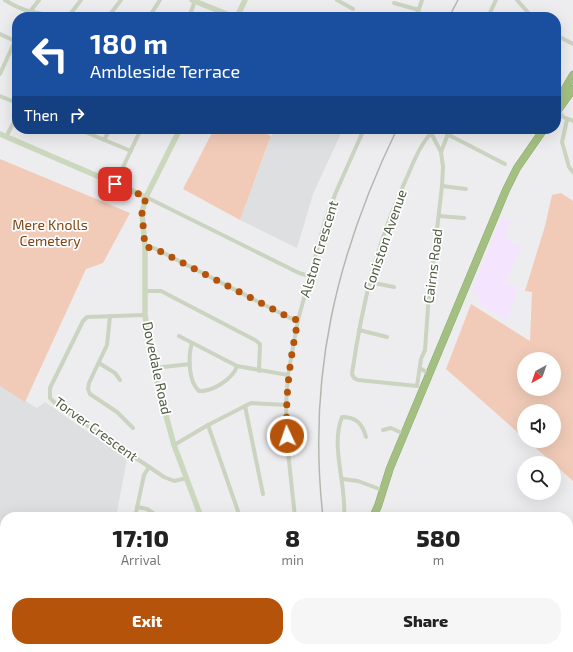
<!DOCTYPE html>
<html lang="en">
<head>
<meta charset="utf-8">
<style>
	:root { --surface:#fff; --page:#f6f6f6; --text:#222; --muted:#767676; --accent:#b45309 }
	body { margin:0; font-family:"Exo 2",sans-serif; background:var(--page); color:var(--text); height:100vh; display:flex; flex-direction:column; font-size:15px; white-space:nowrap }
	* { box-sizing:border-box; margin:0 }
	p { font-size:13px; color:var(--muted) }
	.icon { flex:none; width:22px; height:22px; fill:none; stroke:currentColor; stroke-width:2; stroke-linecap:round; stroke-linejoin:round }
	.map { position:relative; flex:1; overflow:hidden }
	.sheet { position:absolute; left:0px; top:512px; width:573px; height:140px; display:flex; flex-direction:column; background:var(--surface); border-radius:16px 16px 0 0; box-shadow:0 4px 16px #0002 }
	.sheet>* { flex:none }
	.banner { position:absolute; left:12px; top:12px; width:549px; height:122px; border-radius:16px; box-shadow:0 4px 16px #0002; background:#1a4fa0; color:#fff; overflow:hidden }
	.needle { width:26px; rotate:220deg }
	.tools { position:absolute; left:517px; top:352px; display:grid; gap:8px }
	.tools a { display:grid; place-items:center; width:44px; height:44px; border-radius:50%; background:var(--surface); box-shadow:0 4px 16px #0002; font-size:20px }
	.pin { position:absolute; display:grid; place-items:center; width:34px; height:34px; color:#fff; margin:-17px; border-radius:8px; box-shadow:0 2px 6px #0006 }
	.me { position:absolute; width:44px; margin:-22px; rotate:357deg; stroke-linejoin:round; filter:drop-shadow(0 0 3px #0008) }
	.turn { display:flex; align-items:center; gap:14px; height:84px; padding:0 12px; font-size:18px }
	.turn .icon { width:52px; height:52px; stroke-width:2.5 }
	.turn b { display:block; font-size:28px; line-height:34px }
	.then { display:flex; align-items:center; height:38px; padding:0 12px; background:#0003; gap:8px; font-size:15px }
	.eta { display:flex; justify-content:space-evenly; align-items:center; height:68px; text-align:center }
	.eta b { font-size:24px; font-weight:800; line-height:28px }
	.button { display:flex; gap:8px; margin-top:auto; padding:8px 12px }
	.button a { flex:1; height:46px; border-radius:16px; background:var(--accent); color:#fff; font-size:16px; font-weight:800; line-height:46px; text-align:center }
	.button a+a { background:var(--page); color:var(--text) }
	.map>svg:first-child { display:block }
	.commercial { fill:#f4e4fd }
	.education { fill:#dedfe1 }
	.green { fill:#f1cbb8; fill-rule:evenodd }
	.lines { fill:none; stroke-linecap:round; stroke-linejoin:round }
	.stream { stroke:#dff182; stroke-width:1.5 }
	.highway-casing { stroke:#8eab6d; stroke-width:8 }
	.street { stroke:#cbd4c0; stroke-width:4 }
	.secondary { stroke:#ccd8be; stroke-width:5.5 }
	.primary { stroke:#beceab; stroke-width:6 }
	.highway { stroke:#a3c082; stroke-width:7 }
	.rail { stroke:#b3b8af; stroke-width:1.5 }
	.route { stroke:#b45309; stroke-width:7; stroke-dasharray:0 12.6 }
	.labels { text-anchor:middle; stroke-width:3.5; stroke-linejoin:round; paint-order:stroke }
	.park-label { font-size:14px; fill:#814411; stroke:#fff }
	.street-label { font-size:14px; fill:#525c44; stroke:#fff }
</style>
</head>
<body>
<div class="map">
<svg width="573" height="652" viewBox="0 0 573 652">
	<rect width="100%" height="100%" fill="#ededf0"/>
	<path class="commercial" d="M 502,217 L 510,221 L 505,233 L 506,236 L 510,241 L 521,246 L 506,283 L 518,288 L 508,320 L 478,304 L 481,297 L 471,291 Z"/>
	<g class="education">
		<path d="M 274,129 L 343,129 L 313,194 L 297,248 L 240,220 Z"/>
		<path d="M 0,386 L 37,408 L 45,402 L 127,459 L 116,517 L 5,517 L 5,613 L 0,611 Z"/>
	</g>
	<g class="green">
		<path d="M 214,129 L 255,129 L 271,136 L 240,220 L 183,189 Z"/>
		<path d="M 0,159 L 130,213 L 103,263 L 86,269 L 25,402 L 0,386 Z"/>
		<path d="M 561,193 L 573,201 L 573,481 L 528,441 L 554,441 L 554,411 L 524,411 L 524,438 L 446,369 L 471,304 L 530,341 L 532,292 L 525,291 L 545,226 L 552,195 ZM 524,359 L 554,359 L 554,389 L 524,389 Z"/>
		<path d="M 573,548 L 573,604 L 568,605 L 568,553 Z"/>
		<path d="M 7,647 L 40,647 L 47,652 L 4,652 Z"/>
		<path d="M 57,647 L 108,647 L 113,652 L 63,652 Z"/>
	</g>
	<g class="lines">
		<g class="stream">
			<path d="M 0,621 L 5,622"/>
			<path d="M 52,647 L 58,652"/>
		</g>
		<g class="highway-casing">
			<g id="highway">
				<path d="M 556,104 L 573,75"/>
				<path d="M 556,113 L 573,89"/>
				<path d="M 373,517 L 378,506 L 390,468 L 506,190 L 517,168 L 544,129"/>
				<path d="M 303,652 L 307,647"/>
			</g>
		</g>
		<g class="street">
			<path d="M 5,0 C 24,13 43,14 65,17"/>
			<path d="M 337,0 L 353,9"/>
			<path d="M 517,0 L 532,17"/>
			<path d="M 394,3 L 419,10"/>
			<path d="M 29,13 L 39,0"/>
			<path d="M 68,17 L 81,0"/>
			<path d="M 108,17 L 121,0"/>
			<path d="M 149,17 L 160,0"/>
			<path d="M 189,17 L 195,1"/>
			<path d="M 416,17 L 422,0"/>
			<path d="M 488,17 L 496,0"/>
			<path d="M 0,34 L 17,42"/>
			<path d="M 556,35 L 573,44"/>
			<path d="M 0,74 L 15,41"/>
			<path d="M 0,96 L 17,103"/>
			<path d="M 558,110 L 563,117 L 573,121"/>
			<path d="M 567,120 L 562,142 L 569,167 L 573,172"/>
			<path d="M 78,129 L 131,151"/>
			<path d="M 429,129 L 441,152 L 450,129"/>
			<path d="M 447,134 L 505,164"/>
			<path d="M 6,137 L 17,116"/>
			<path d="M 104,140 L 110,129"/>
			<path d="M 115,184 L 141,129"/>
			<path d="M 442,186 L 466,189"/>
			<path d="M 146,197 L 299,273 L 309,276"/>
			<path d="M 439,216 L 464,218"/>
			<path d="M 145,247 L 154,248 L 290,318 L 298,320"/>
			<path d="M 369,282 L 394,287"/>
			<path d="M 145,291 L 161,291 L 255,340 L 260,344 L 259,371"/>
			<path d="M 145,315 L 87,317 L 83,321 L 50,388 L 50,398 L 56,404 L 164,477 L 174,481 L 187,478"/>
			<path d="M 110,316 L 107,345 L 89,383 L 88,389 L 90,394 L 117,412 L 133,428"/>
			<path d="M 359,330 L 387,337"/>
			<path d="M 179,336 L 237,366 L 288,375"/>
			<path d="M 192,343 C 188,356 188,381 199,391 C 212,392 233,379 237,366"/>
			<path d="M 99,363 L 115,373 L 120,380"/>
			<path d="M 154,368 L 190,364"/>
			<path d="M 420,368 L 429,374"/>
			<path d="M 417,386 L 358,380 L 354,378 L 352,374 C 362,304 377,242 407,177 C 414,161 420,145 432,132"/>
			<path d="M 417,386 L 421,359 L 425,350 L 428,307 L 442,186 L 443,167 L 441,152"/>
			<path d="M 245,406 L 263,494"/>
			<path d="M 208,425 L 240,517"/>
			<path d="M 383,430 L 391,428 L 404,434"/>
			<path d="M 174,445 L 208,425 L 251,403 L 286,405"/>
			<path d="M 343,479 L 358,481 L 382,490"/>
			<path d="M 137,507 L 147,509 L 159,517"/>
			<path d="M 135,517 L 144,475 L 149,467"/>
			<path d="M 295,517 L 288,452 L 286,405 L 288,375 L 298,320 L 325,221 L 336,192 L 364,129"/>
			<path d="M 344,517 C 347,486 330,446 342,417 C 356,417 362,423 366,437"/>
			<path d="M 130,647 L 133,652"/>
			<path d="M 180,647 L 183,652"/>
			<path d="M 229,652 L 244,647"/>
			<path d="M 290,652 L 294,647"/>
		</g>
		<g class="secondary">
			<path d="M 192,0 L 234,17"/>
			<path d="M 237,17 L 245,0"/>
			<path d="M 180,129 L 146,197 L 142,213 L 145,247 L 145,315 L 154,371 L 174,445 L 201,517"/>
			<path d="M 0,134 L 146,197"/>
			<path d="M 229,647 L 230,652"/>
		</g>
		<path class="primary" d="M 396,647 L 398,652"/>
		<use href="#highway" class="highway"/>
		<g class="rail">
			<path d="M 449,17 L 458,0"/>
			<path d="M 323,517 C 307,377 336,255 397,129"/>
			<path d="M 348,647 L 350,652"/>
		</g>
	</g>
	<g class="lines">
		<path class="route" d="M 115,184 L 146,197 L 142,213 L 145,247 L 154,248 L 290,318 L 298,320 C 290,361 285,394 287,436"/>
	</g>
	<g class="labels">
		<g class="park-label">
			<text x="50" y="230">Mere Knolls<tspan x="50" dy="16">Cemetery</tspan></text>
		</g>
		<g class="street-label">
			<text transform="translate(385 240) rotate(-71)" y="5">Coniston Avenue</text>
			<text transform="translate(319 249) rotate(-73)" y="5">Alston Crescent</text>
			<text transform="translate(433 266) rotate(-83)" y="5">Cairns Road</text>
			<text transform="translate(157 368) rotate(78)" y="5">Dovedale Road</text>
			<text transform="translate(96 429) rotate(36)" y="5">Torver Crescent</text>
		</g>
	</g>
</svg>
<div class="tools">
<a><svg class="needle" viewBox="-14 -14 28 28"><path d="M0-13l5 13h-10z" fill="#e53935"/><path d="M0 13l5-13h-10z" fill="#767676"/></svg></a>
<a><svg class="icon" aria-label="sound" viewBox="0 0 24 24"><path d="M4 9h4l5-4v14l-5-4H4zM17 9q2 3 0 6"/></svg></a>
<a><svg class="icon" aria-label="search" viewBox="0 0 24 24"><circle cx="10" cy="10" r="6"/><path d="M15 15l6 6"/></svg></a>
</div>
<div class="pin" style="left:115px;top:184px;background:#d93025"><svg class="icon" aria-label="arrive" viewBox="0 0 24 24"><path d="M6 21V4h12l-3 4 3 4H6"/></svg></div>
<svg class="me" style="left:287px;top:436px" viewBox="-20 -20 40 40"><circle r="17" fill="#b45309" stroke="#fff" stroke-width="3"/><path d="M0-11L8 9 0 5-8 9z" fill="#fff"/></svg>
<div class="banner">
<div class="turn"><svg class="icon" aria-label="left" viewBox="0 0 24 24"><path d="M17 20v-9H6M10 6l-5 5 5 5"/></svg><div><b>180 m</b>Ambleside Terrace</div></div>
<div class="then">Then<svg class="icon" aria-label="right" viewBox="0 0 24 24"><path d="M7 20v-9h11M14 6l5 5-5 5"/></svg></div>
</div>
<section class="sheet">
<div class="eta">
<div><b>17:10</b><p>Arrival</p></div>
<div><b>8</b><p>min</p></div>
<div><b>580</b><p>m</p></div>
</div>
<div class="button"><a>Exit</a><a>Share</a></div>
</section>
</div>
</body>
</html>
